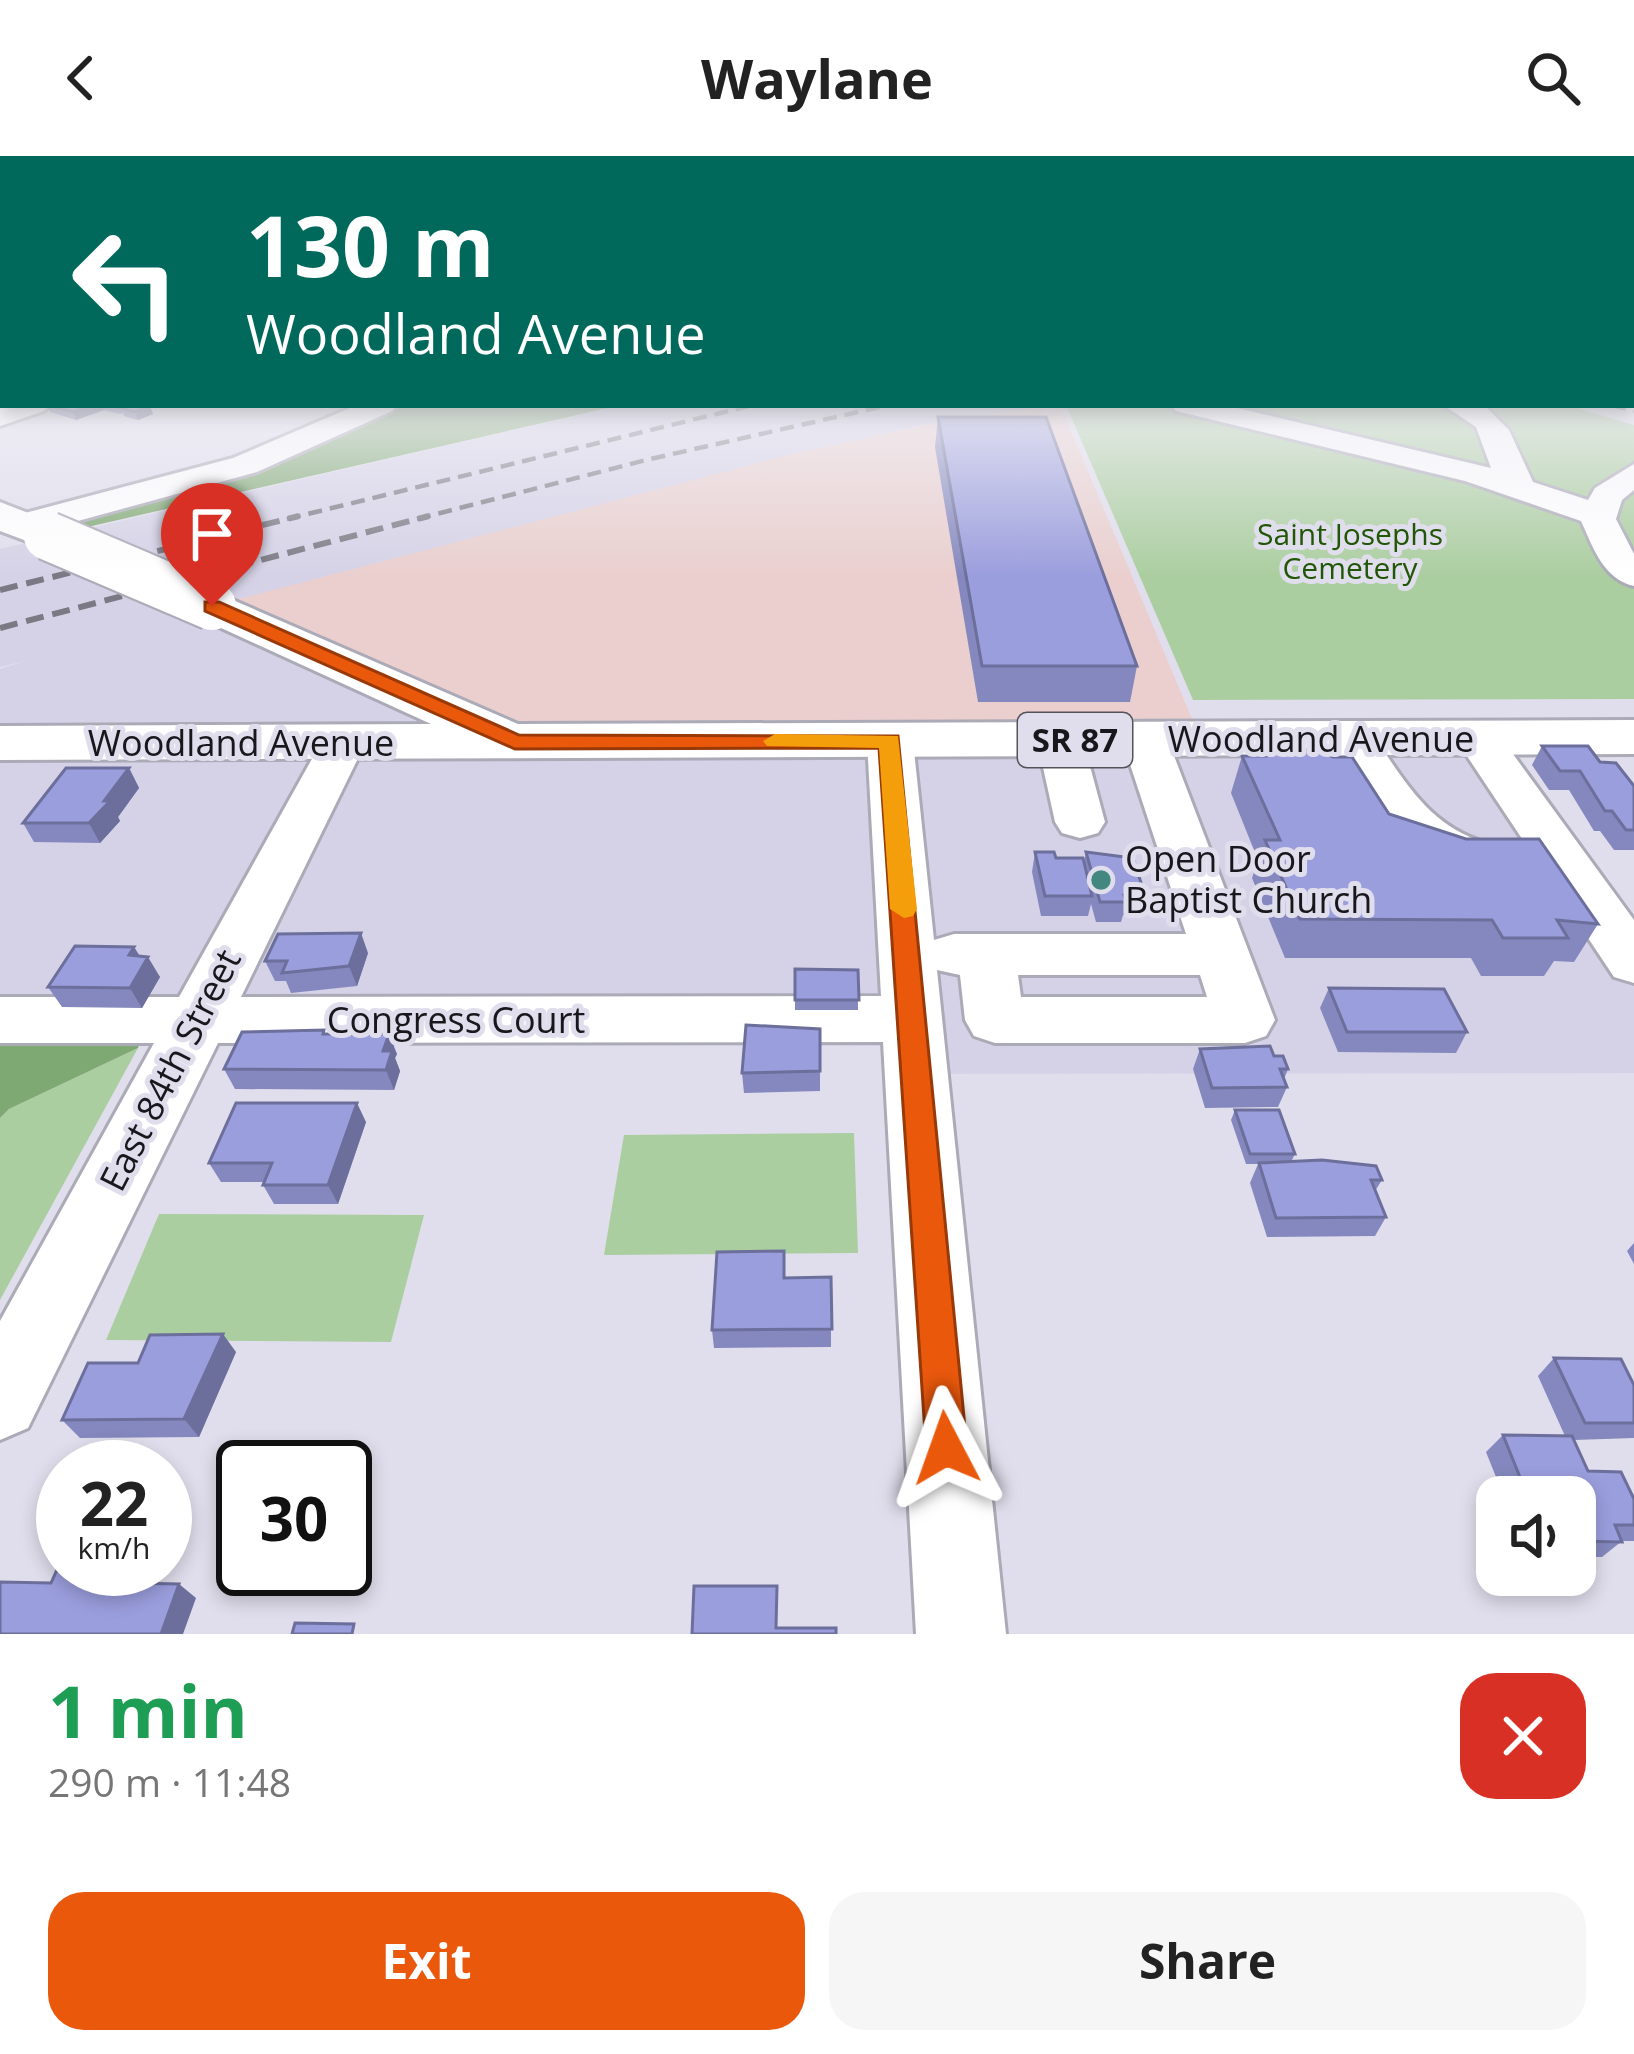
<!DOCTYPE html>
<html lang="en">
<head>
<meta charset="utf-8">
<style>
	:root { --surface:#fff; --page:#f6f6f6; --text:#222; --muted:#767676; --accent:#ea580c }
	body { margin:0; font-family:"Open Sans",sans-serif; background:var(--page); color:var(--text); height:100vh; display:flex; flex-direction:column; font-size:45px; white-space:nowrap }
	* { box-sizing:border-box; margin:0 }
	p { font-size:39px; color:var(--muted) }
	.icon { flex:none; width:66px; height:66px; fill:none; stroke:currentColor; stroke-width:2; stroke-linecap:round; stroke-linejoin:round }
	.map { position:relative; height:1478px; overflow:hidden }
	.panel { display:flex; flex-direction:column; background:var(--surface); flex:1 }
	.panel>* { flex:none }
	.guide { position:absolute; left:0px; top:0px; width:1635px; height:252px; box-shadow:0 6px 18px #0003; background:#00695c; color:#fff; overflow:hidden }
	.buttons { position:absolute; left:1476px; top:1320px; display:grid; gap:24px }
	.buttons a { display:grid; place-items:center; width:120px; height:120px; border-radius:24px; background:var(--surface); box-shadow:0 6px 18px #0003; font-size:60px }
	.speed { position:absolute; left:36px; top:1284px; display:flex; gap:24px; font-size:60px; font-weight:700; text-align:center }
	.speed>* { display:grid; place-content:center; width:156px; height:156px; border-radius:50%; background:var(--surface); box-shadow:0 6px 18px #0003; line-height:1 }
	.speed small { font-size:30px; font-weight:400 }
	.speed .limit { border:6px solid #111; border-radius:18px; background:#fff; color:#111 }
	.pin { position:absolute; display:grid; place-items:center; width:102px; height:102px; color:#fff; margin:-123px -51px; border-radius:50% 50% 50% 0; rotate:-45deg; box-shadow:0 0 12px #0007 }
	.pin .icon { rotate:45deg }
	.me { position:absolute; width:132px; margin:-66px; rotate:356deg; stroke-linejoin:round; filter:drop-shadow(0 0 9px #0008) }
	.turn { display:flex; align-items:center; gap:42px; height:252px; padding:0 48px; font-size:54px }
	.turn .icon { width:156px; height:156px; stroke-width:2.5 }
	.turn b { display:block; font-size:84px; line-height:102px }
	.round { display:grid; place-items:center; flex:none; width:126px; height:126px; border-radius:36px; background:var(--page) }
	.overview { display:flex; align-items:center; justify-content:space-between; height:204px; padding:0 48px }
	h1 { font-size:72px; font-weight:700; line-height:90px; color:#1e9e55 }
	.primary-button { display:flex; gap:24px; margin-top:auto; padding:24px 48px }
	.primary-button a { flex:1; height:138px; border-radius:36px; background:var(--accent); color:#fff; font-size:48px; font-weight:700; line-height:138px; text-align:center }
	.primary-button a+a { background:var(--page); color:var(--text) }
	header { display:flex; justify-content:space-between; align-items:center; height:156px; padding:0 48px; background:var(--surface); font-size:54px; font-weight:700 }
	.map>svg:first-child { display:block }
	.built { fill:#d5d2e7 }
	.industrial { fill:#eacfce }
	.green { fill:#abcea0 }
	.forest { fill:#7fa972 }
	.lines { fill:none; stroke-linecap:round; stroke-linejoin:round }
	.minor-casing { stroke:#abaab7; stroke-width:6 }
	.major-casing { stroke:#abaab7; stroke-width:6 }
	.minor { fill:#fff; fill-rule:evenodd }
	.major { fill:#fff; fill-rule:evenodd }
	.rail-far1 { stroke:#7b7983; stroke-width:4.5; stroke-dasharray:14 8; stroke-linecap:butt }
	.rail { stroke:#7b7983; stroke-width:6; stroke-dasharray:18 9; stroke-linecap:butt }
	.major-bridge-casing { stroke:#abaab7; stroke-width:52; stroke-linecap:butt }
	.major-bridge { stroke:#fff; stroke-width:48 }
	.wall { fill:#8588be }
	.shaded-wall { fill:#6c6f9b }
	.building { fill:#9b9edd; stroke:#6c6f9b; stroke-width:3 }
	.route { fill:#ea580c; stroke:#983908; stroke-width:3 }
	.slow { fill:#f59e0b }
	.poi-dot { fill:#43887f; stroke:#e0deec; stroke-width:4.5 }
	.labels { text-anchor:middle; stroke-width:10; stroke-linejoin:round; paint-order:stroke }
	.far-park-label { font-size:30px; fill:#205605; stroke:#e0deec }
	.shield { fill:#e0deec; stroke:#54535a; stroke-width:3 }
	.shield-label { font-size:33px; font-weight:bold; fill:#18171c }
	.street-label { font-size:36px; fill:#18171c; stroke:#e0deec }
	.poi-label { font-size:36px; fill:#18171c; stroke:#e0deec; text-anchor:start }
</style>
</head>
<body>
<header><svg class="icon" aria-label="back" viewBox="0 0 24 24"><path d="M15 5l-7 7 7 7"/></svg>Waylane<svg class="icon" aria-label="search" viewBox="0 0 24 24"><circle cx="10" cy="10" r="6"/><path d="M15 15l6 6"/></svg></header>
<div class="map">
<svg width="1634" height="1478" viewBox="0 0 1634 1478">
	<rect width="100%" height="100%" fill="#e0deec"/>
	<path class="built" d="M 622,249 L 1053,249 L 929,268 L 785,300 L 516,585 L 1478,582 L 1634,806 L 1634,917 L 917,918 L 913,864 L 0,864 L 0,513 L 25,505 L 0,511 L 0,393 Z"/>
	<path class="industrial" d="M 1060,249 L 1201,584 L 516,585 L 212,450 L 785,300 L 929,268 Z"/>
	<g class="green">
		<path d="M 1066,249 L 1566,249 L 1634,269 L 1634,543 L 1193,544 Z"/>
		<path d="M 138,892 L 0,1144 L 0,962 L 9,953 Z"/>
		<path d="M 854,977 L 858,1097 L 604,1099 L 624,979 Z"/>
		<path d="M 159,1058 L 424,1059 L 391,1186 L 106,1184 Z"/>
	</g>
	<g class="forest">
		<path d="M 382,249 L 621,249 L 48,380 L 23,369 L 245,309 Z"/>
		<path d="M 143,877 L 138,892 L 9,953 L 0,962 L 0,878 Z"/>
	</g>
	<g class="lines">
		<g class="minor-casing">
			<g id="minor">
				<path d="M 49,249 L 44,255 L 0,270 L 0,251 Z"/>
				<path d="M 357,249 L 397,249 L 392,255 L 257,316 L 23,380 L 10,377 L 5,369 L 10,361 L 233,302 Z"/>
				<path d="M 1171,249 L 1224,249 L 1491,312 L 1476,271 L 1443,249 L 1484,249 L 1509,274 L 1533,326 L 1588,344 L 1595,332 L 1634,308 L 1634,334 L 1622,344 L 1616,363 L 1634,398 L 1634,430 C 1603,423 1593,391 1581,365 L 1465,325 L 1176,255 Z"/>
				<path d="M 1478,568 L 1494,572 L 1634,764 L 1634,827 L 1614,821 L 1455,582 L 1462,572 Z"/>
				<path d="M 1353,569 L 1369,573 C 1403,622 1427,670 1487,687 L 1495,699 L 1487,711 C 1408,733 1364,637 1330,583 L 1337,573 Z"/>
				<path d="M 1060,570 L 1076,574 L 1083,584 L 1105,666 L 1098,677 L 1080,682 L 1062,677 L 1055,666 L 1037,584 L 1044,574 Z"/>
				<path d="M 1145,570 L 1161,574 L 1168,584 L 1275,864 L 1266,880 L 1245,887 L 995,887 L 974,880 L 965,864 L 960,819 L 937,814 L 1006,1478 L 916,1478 L 883,886 L 218,887 L 28,1272 L 0,1284 L 0,1165 L 154,887 L 0,887 L 0,841 L 179,841 L 327,576 L 343,572 L 359,576 L 366,586 L 241,841 L 881,840 L 867,585 L 874,575 L 890,571 L 906,575 L 913,585 L 934,784 L 954,778 L 1186,778 L 1122,584 L 1129,574 ZM 1018,819 L 1200,819 L 1207,841 L 1021,841 Z"/>
			</g>
		</g>
		<g class="major-casing">
			<g id="major">
				<path d="M 0,346 L 64,371 L 70,380 L 64,389 L 48,393 L 0,375 Z"/>
				<path d="M 212,435 L 518,568 L 1634,564 L 1634,598 L 0,604 L 0,570 L 431,568 L 195,460 L 188,450 L 195,440 Z"/>
			</g>
		</g>
		<use href="#minor" class="minor"/>
		<use href="#major" class="major"/>
		<g class="rail-far1">
			<path d="M 1612,249 L 1634,255"/>
			<path d="M 287,363 L 753,249"/>
			<path d="M 417,363 L 646,304 L 889,249"/>
		</g>
		<g class="rail">
			<path d="M 0,434 L 299,360"/>
			<path d="M 0,472 L 429,360"/>
		</g>
		<g class="major-bridge-casing">
			<path id="major-bridge" d="M 48,380 L 212,450"/>
		</g>
		<use href="#major-bridge" class="major-bridge"/>
	</g>
	<g class="wall">
		<path d="M 47,249 L 146,249 L 153,258 L 138,264 L 124,260 L 123,257 L 120,258 L 104,254 L 76,264 L 50,256 Z"/>
		<path d="M 938,261 L 1137,510 L 1130,546 L 978,546 L 935,291 Z"/>
		<path d="M 1542,590 L 1600,606 L 1634,630 L 1634,694 L 1614,694 L 1600,675 L 1594,675 L 1569,634 L 1549,634 L 1532,609 Z"/>
		<path d="M 1242,600 L 1389,658 L 1598,768 L 1574,806 L 1554,805 L 1544,820 L 1481,820 L 1471,802 L 1285,802 L 1252,722 L 1258,704 L 1231,637 Z"/>
		<path d="M 129,612 L 139,632 L 118,661 L 120,665 L 100,687 L 34,686 L 23,667 Z"/>
		<path d="M 1035,696 L 1084,707 L 1086,696 L 1145,739 L 1139,759 L 1123,759 L 1121,766 L 1096,766 L 1091,748 L 1088,760 L 1041,760 L 1032,716 Z"/>
		<path d="M 134,791 L 140,800 L 160,821 L 142,852 L 62,851 L 48,831 Z"/>
		<path d="M 368,797 L 357,830 L 291,837 L 286,825 L 275,825 L 265,805 Z"/>
		<path d="M 795,813 L 858,814 L 858,854 L 795,854 Z"/>
		<path d="M 1329,832 L 1467,876 L 1456,897 L 1338,896 L 1320,852 Z"/>
		<path d="M 820,873 L 820,935 L 744,937 L 742,917 Z"/>
		<path d="M 326,878 L 397,898 L 395,902 L 400,915 L 394,934 L 235,933 L 224,913 Z"/>
		<path d="M 1200,893 L 1274,900 L 1288,913 L 1284,923 L 1287,931 L 1278,951 L 1205,952 L 1193,913 Z"/>
		<path d="M 1235,954 L 1295,998 L 1291,1006 L 1382,1024 L 1375,1035 L 1386,1061 L 1375,1080 L 1267,1081 L 1250,1027 L 1258,1008 L 1246,1008 L 1231,964 Z"/>
		<path d="M 366,966 L 338,1048 L 274,1048 L 263,1029 L 264,1026 L 221,1026 L 209,1007 Z"/>
		<path d="M 1634,1087 L 1634,1108 L 1627,1095 Z"/>
		<path d="M 831,1121 L 831,1191 L 714,1192 L 712,1174 L 785,1122 Z"/>
		<path d="M 236,1196 L 199,1281 L 80,1282 L 62,1264 Z"/>
		<path d="M 1554,1202 L 1634,1229 L 1634,1282 L 1574,1284 L 1588,1315 L 1634,1343 L 1634,1385 L 1622,1385 L 1602,1401 L 1575,1401 L 1575,1341 L 1504,1341 L 1486,1296 L 1503,1279 L 1565,1280 L 1538,1220 Z"/>
	</g>
	<g class="shaded-wall">
		<path d="M 93,249 L 102,249 L 104,254 L 76,264 L 73,256 Z"/>
		<path d="M 150,250 L 153,258 L 138,264 L 135,256 Z"/>
		<path d="M 129,612 L 139,632 L 118,661 L 120,665 L 100,687 L 89,667 Z"/>
		<path d="M 361,777 L 368,797 L 357,830 L 349,810 Z"/>
		<path d="M 134,791 L 144,808 L 148,801 L 160,821 L 142,852 L 130,832 L 129,799 Z"/>
		<path d="M 389,878 L 397,898 L 395,902 L 400,915 L 394,934 L 386,914 L 383,895 Z"/>
		<path d="M 357,947 L 366,966 L 338,1048 L 328,1029 Z"/>
		<path d="M 223,1178 L 236,1196 L 199,1281 L 184,1263 Z"/>
		<path d="M 134,1413 L 142,1413 L 154,1423 L 147,1441 L 129,1427 Z"/>
		<path d="M 179,1428 L 196,1442 L 183,1478 L 161,1478 Z"/>
	</g>
	<g class="building">
		<path d="M 48,249 L 93,249 L 73,256 Z"/>
		<path d="M 129,249 L 146,249 L 150,250 L 135,256 L 121,252 Z"/>
		<path d="M 938,261 L 1046,261 L 1137,510 L 982,510 Z"/>
		<path d="M 1542,590 L 1588,590 L 1600,606 L 1616,607 L 1634,630 L 1634,674 L 1626,674 L 1612,655 L 1605,655 L 1580,615 L 1560,615 Z"/>
		<path d="M 1271,593 L 1318,594 L 1333,601 L 1352,601 L 1389,658 L 1466,683 L 1539,683 L 1598,768 L 1557,764 L 1568,782 L 1503,782 L 1492,764 L 1300,763 L 1265,684 L 1280,684 L 1242,600 L 1267,600 Z"/>
		<path d="M 66,612 L 129,612 L 104,645 L 110,645 L 89,667 L 23,667 Z"/>
		<path d="M 1035,696 L 1054,696 L 1056,702 L 1083,702 L 1092,740 L 1045,740 Z"/>
		<path d="M 1086,696 L 1133,702 L 1145,739 L 1124,739 L 1126,746 L 1100,746 Z"/>
		<path d="M 361,777 L 349,810 L 282,817 L 287,805 L 265,805 L 278,778 Z"/>
		<path d="M 75,790 L 134,791 L 129,799 L 148,801 L 130,832 L 48,831 Z"/>
		<path d="M 795,813 L 858,814 L 859,844 L 795,844 Z"/>
		<path d="M 1329,832 L 1444,833 L 1467,876 L 1347,876 Z"/>
		<path d="M 746,869 L 820,873 L 820,915 L 742,917 Z"/>
		<path d="M 324,874 L 323,878 L 389,878 L 383,895 L 392,895 L 386,914 L 224,913 L 242,876 Z"/>
		<path d="M 1270,890 L 1274,900 L 1283,900 L 1288,913 L 1280,913 L 1287,931 L 1212,932 L 1200,893 Z"/>
		<path d="M 236,947 L 357,947 L 328,1029 L 263,1029 L 272,1007 L 209,1007 Z"/>
		<path d="M 1235,954 L 1279,954 L 1295,998 L 1250,998 Z"/>
		<path d="M 1322,1004 L 1376,1010 L 1382,1024 L 1371,1024 L 1386,1061 L 1276,1062 L 1259,1007 Z"/>
		<path d="M 784,1095 L 784,1122 L 831,1121 L 832,1173 L 712,1174 L 717,1096 Z"/>
		<path d="M 223,1178 L 184,1263 L 62,1264 L 88,1207 L 138,1207 L 150,1179 Z"/>
		<path d="M 1554,1202 L 1621,1203 L 1634,1229 L 1634,1267 L 1585,1267 Z"/>
		<path d="M 1503,1279 L 1572,1280 L 1588,1315 L 1621,1316 L 1634,1343 L 1634,1369 L 1615,1369 L 1622,1386 L 1575,1385 L 1575,1341 L 1528,1341 Z"/>
		<path d="M 60,1407 L 63,1407 L 63,1413 L 134,1413 L 129,1427 L 179,1428 L 161,1478 L 0,1478 L 0,1426 L 51,1427 Z"/>
		<path d="M 694,1430 L 777,1430 L 776,1472 L 836,1472 L 836,1478 L 692,1478 Z"/>
		<path d="M 295,1467 L 354,1468 L 352,1478 L 292,1478 Z"/>
	</g>
	<linearGradient id="sky" x2="0" y2="1"><stop stop-color="#8fbced"/><stop offset="0.51" stop-color="#f1f0f6"/><stop offset="1" stop-color="#f1f0f6" stop-opacity="0"/></linearGradient>
	<rect width="1634" height="420" fill="url(#sky)"/>
	<path class="route" d="M 205,446 L 219,446 L 519,579 L 898,580 L 967,1292 L 961,1306 L 946,1312 L 932,1306 L 926,1292 L 879,592 L 515,593 L 205,455 Z"/>
	<path class="slow" d="M 775,578 L 898,580 L 917,753 L 913,760 L 904,762 L 890,753 L 879,592 L 767,590 L 763,585 Z"/>
	<circle class="poi-dot" cx="1101" cy="724" r="12"/>
	<g class="labels">
		<g class="far-park-label">
			<text x="1350" y="389">Saint Josephs<tspan x="1350" dy="34">Cemetery</tspan></text>
		</g>
		<rect class="shield" x="1018" y="557" width="114" height="54" rx="9"/>
		<g class="shield-label">
			<text x="1075" y="596">SR 87</text>
		</g>
		<g class="street-label">
			<text x="1321" y="596">Woodland Avenue</text>
			<text x="241" y="600">Woodland Avenue</text>
			<text x="456" y="877">Congress Court</text>
			<text transform="translate(170 914) rotate(-63)" y="13">East 84th Street</text>
		</g>
		<g class="poi-label">
			<text x="1125" y="716">Open Door<tspan x="1125" dy="41">Baptist Church</tspan></text>
		</g>
	</g>
</svg>
<div class="buttons">
<a><svg class="icon" aria-label="sound" viewBox="0 0 24 24"><path d="M4 9h4l5-4v14l-5-4H4zM17 9q2 3 0 6"/></svg></a>
</div>
<div class="speed"><div>22<small>km/h</small></div><div class="limit">30</div></div>
<div class="pin" style="left:212px;top:450px;background:#d93025"><svg class="icon" aria-label="arrive" viewBox="0 0 24 24"><path d="M6 21V4h12l-3 4 3 4H6"/></svg></div>
<svg class="me" style="left:946px;top:1292px" viewBox="-20 -20 40 40"><path d="M0-17L14 15 0 8-14 15z" fill="#ea580c" stroke="#fff" stroke-width="4"/></svg>
<div class="guide">
<div class="turn"><svg class="icon" aria-label="left" viewBox="0 0 24 24"><path d="M17 20v-9H6M10 6l-5 5 5 5"/></svg><div><b>130 m</b>Woodland Avenue</div></div>
</div>
</div>
<section class="panel">
<div class="overview"><div><h1>1 min</h1><p>290 m · 11:48</p></div><a class="round" style="background:#d93025;color:#fff"><svg class="icon" aria-label="close" viewBox="0 0 24 24"><path d="M6 6l12 12M18 6L6 18"/></svg></a></div>
<div class="primary-button"><a>Exit</a><a>Share</a></div>
</section>
</body>
</html>
